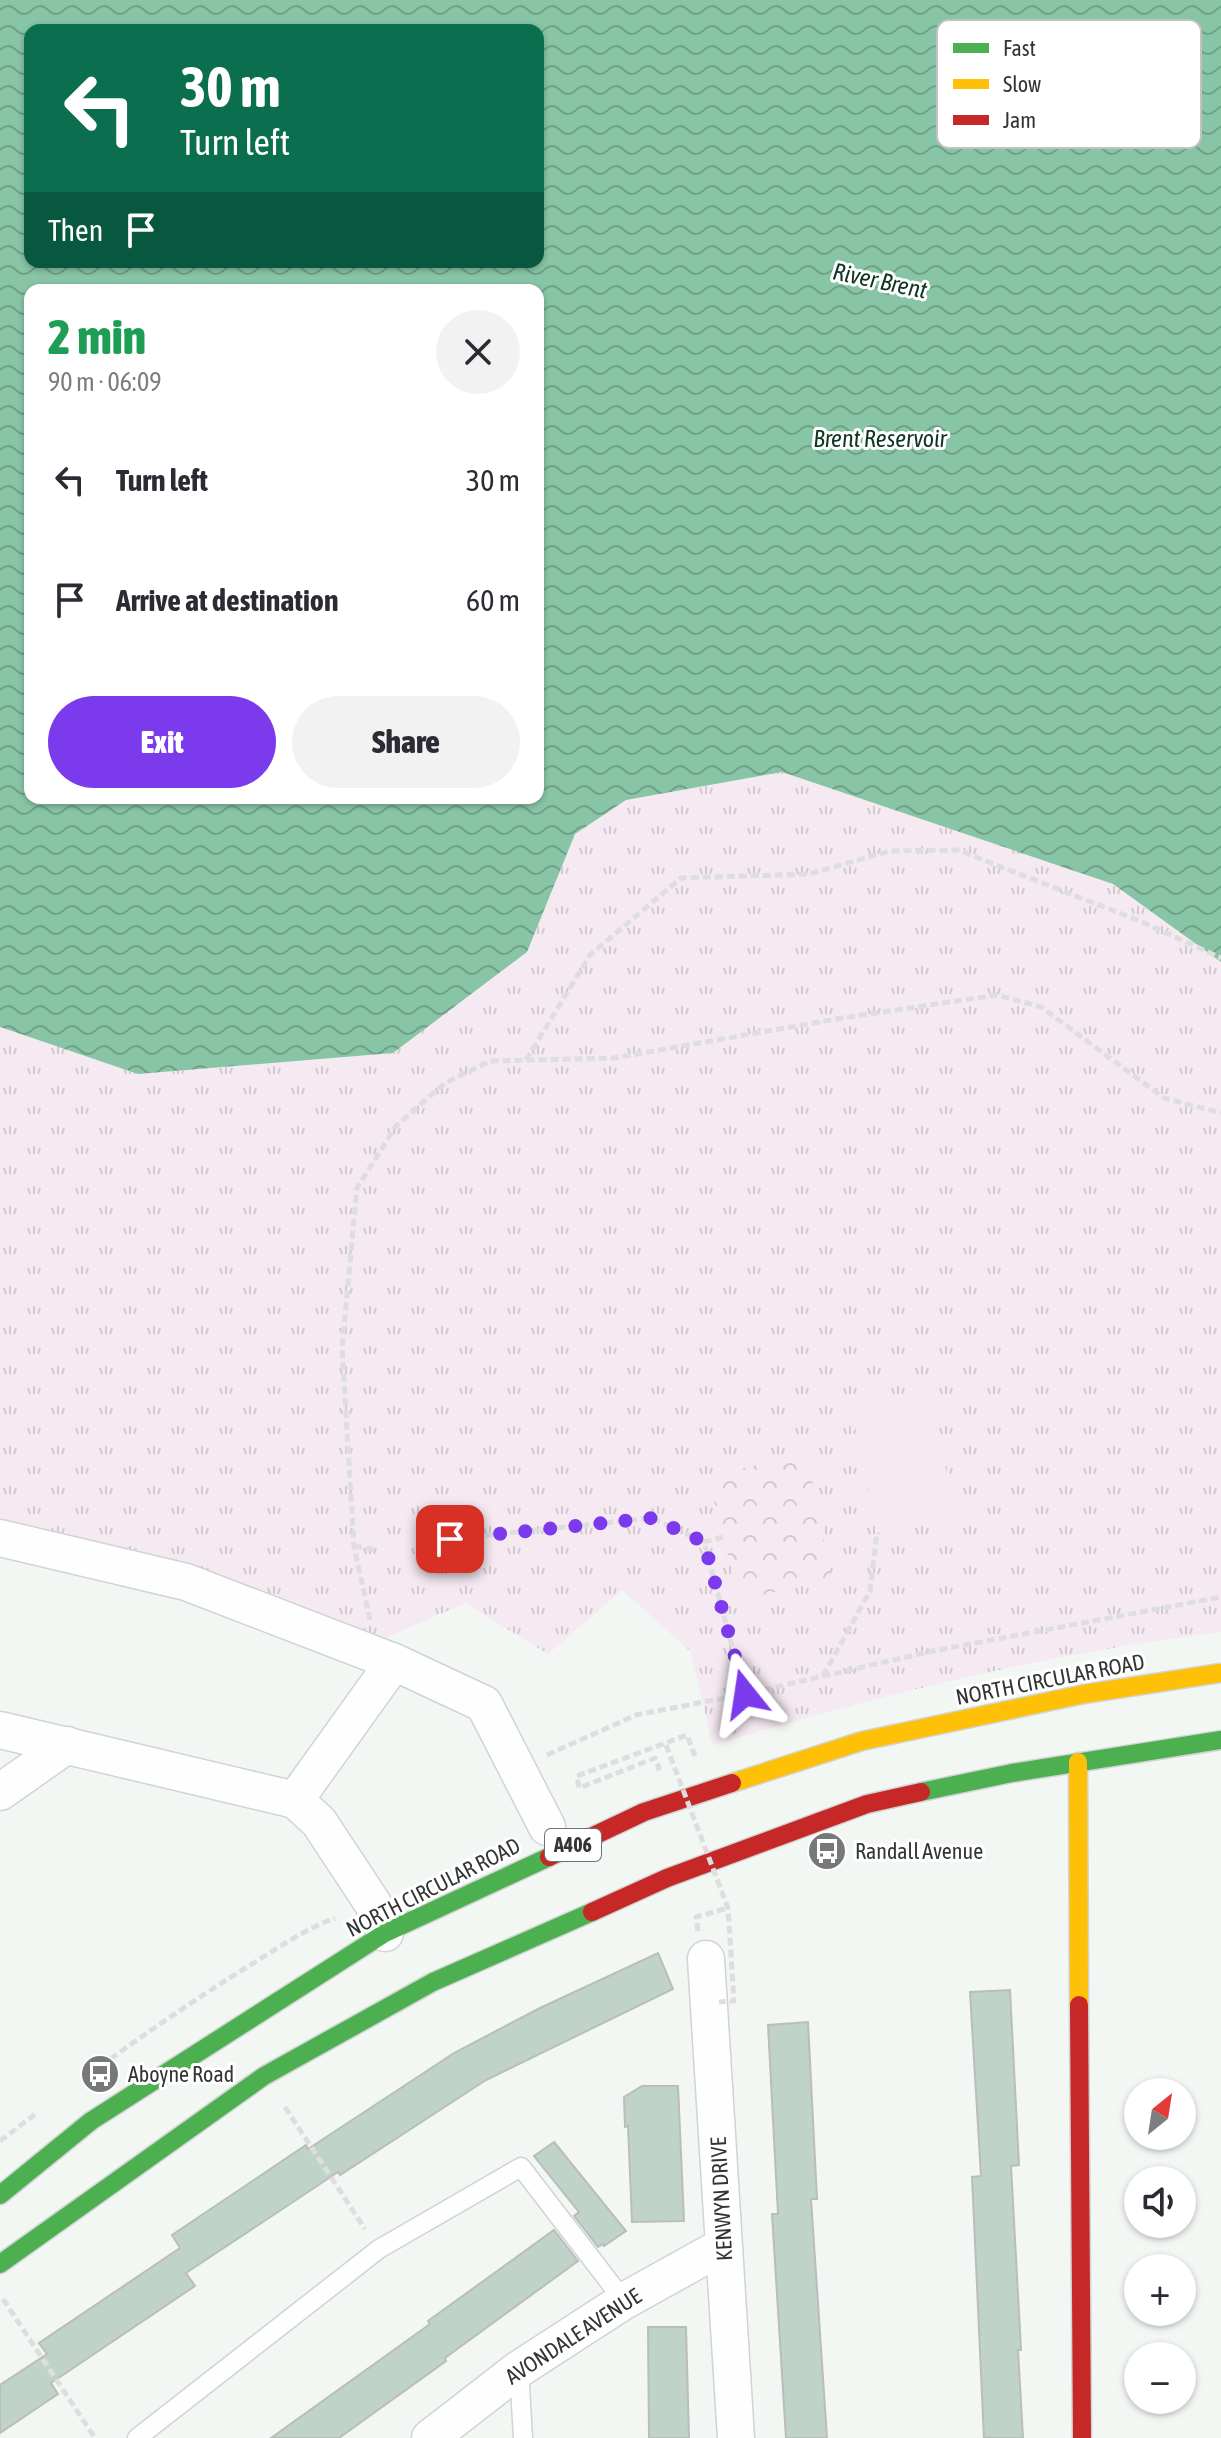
<!DOCTYPE html>
<html lang="en">
<head>
<meta charset="utf-8">
<style>
	:root { --surface:#fff; --page:#f2f2f3; --text:#2b2b33; --muted:#7c7c81; --accent:#7c3aed }
	body { margin:0; font-family:"Asap Condensed",sans-serif; background:var(--page); color:var(--text); height:100vh; display:flex; flex-direction:column; font-size:30px; white-space:nowrap }
	* { box-sizing:border-box; margin:0 }
	p { font-size:26px; color:var(--muted) }
	.icon { flex:none; width:44px; height:44px; fill:none; stroke:currentColor; stroke-width:2; stroke-linecap:round; stroke-linejoin:round }
	.map { position:relative; flex:1; overflow:hidden }
	.panel { position:absolute; left:24px; top:284px; width:520px; height:520px; display:flex; flex-direction:column; background:var(--surface); border-radius:16px; box-shadow:0 2px 6px #0004 }
	.panel>* { flex:none }
	.hud { position:absolute; left:24px; top:24px; width:520px; height:244px; border-radius:16px; box-shadow:0 2px 6px #0004; background:#0b6e4f; color:#fff; overflow:hidden }
	.needle { width:52px; rotate:30deg }
	.fabs { position:absolute; left:1124px; top:2078px; display:grid; gap:16px }
	.fabs a { display:grid; place-items:center; width:72px; height:72px; border-radius:50%; background:var(--surface); box-shadow:0 2px 6px #0004; font-size:40px }
	.pin { position:absolute; display:grid; place-items:center; width:68px; height:68px; color:#fff; margin:-34px; border-radius:16px; box-shadow:0 4px 12px #0006 }
	.me { position:absolute; width:88px; margin:-44px; rotate:345deg; stroke-linejoin:round; filter:drop-shadow(0 0 6px #0008) }
	.turn { display:flex; align-items:center; gap:28px; height:168px; padding:0 24px; font-size:36px }
	.turn .icon { width:104px; height:104px; stroke-width:2.5 }
	.turn b { display:block; font-size:56px; line-height:68px }
	.then { display:flex; align-items:center; height:76px; padding:0 24px; background:#0003; gap:16px; font-size:30px }
	.round { display:grid; place-items:center; flex:none; width:84px; height:84px; border-radius:42px; background:var(--page) }
	.summary { display:flex; align-items:center; justify-content:space-between; height:136px; padding:0 24px }
	h1 { font-size:48px; font-weight:800; line-height:60px; color:#1e9e55 }
	.cta { display:flex; gap:16px; margin-top:auto; padding:16px 24px }
	.cta a { flex:1; height:92px; border-radius:48px; background:var(--accent); color:#fff; font-size:32px; font-weight:800; line-height:92px; text-align:center }
	.cta a+a { background:var(--page); color:var(--text) }
	ul { padding:0; list-style:none }
	li { display:flex; align-items:center; gap:24px; height:120px; padding:0 24px }
	li div { flex:1 }
	li b { display:block; font-size:30px }
	li em { font-style:normal }
	.map>svg:first-child { display:block }
	.grass { fill:url(#grass-tufts) }
	.park { fill:url(#park-crowns) }
	.pitch { fill:#f6eaf2 }
	.water { fill:url(#water-waves); fill-rule:evenodd }
	.building { fill:#c0d3c9; stroke:#babdbb; stroke-width:2 }
	.lines { fill:none; stroke-linecap:round; stroke-linejoin:round }
	.lane-casing { stroke:#d0d4d2; stroke-width:21 }
	.street-casing { stroke:#d0d4d2; stroke-width:39 }
	.fast-casing { stroke:#d0d4d2; stroke-width:21 }
	.slow-casing { stroke:#d0d4d2; stroke-width:21 }
	.jam-casing { stroke:#d0d4d2; stroke-width:21 }
	.path { stroke:#dedede; stroke-width:5; stroke-dasharray:8 4; stroke-linecap:butt }
	.lane { stroke:#fdfefd; stroke-width:18 }
	.street { stroke:#fdfefd; stroke-width:36 }
	.fast { stroke:#4caf50; stroke-width:18 }
	.slow { stroke:#ffc107; stroke-width:18 }
	.jam { stroke:#c62828; stroke-width:18 }
	.path-bridge { stroke:#dedede; stroke-width:5; stroke-dasharray:8 4; stroke-linecap:butt }
	.route { stroke:#7c3aed; stroke-width:14; stroke-dasharray:0 25.2 }
	.labels { text-anchor:middle; stroke-width:6; stroke-linejoin:round; paint-order:stroke }
	.shield { fill:#fff; stroke:#707271; stroke-width:2 }
	.shield-label { font-size:20px; font-weight:bold; fill:#333534 }
	.street-label { font-size:22px; fill:#333534; stroke:#fff }
	.poi-label { font-size:22px; fill:#333534; stroke:#fff; text-anchor:start }
	.water-label { font-size:24px; font-style:italic; fill:#0f3523; stroke:#fff }
	.key { fill:#fff; stroke:#c2c2c2; stroke-width:2 }
	.key-label { font-size:22px; fill:#333534 }
</style>
</head>
<body>
<div class="map">
<svg width="1221" height="2438" viewBox="0 0 1221 2438">
	<defs>
		<pattern id="grass-tufts" width="24" height="20" patternUnits="userSpaceOnUse" patternTransform="scale(2)"><rect width="24" height="20" fill="#f6eaf2"/><path d="M3 7l-1-3M5 7V3M7 7l1-3M15 17l-1-3M17 17v-4M19 17l1-3" fill="none" stroke="#d3c9d0"/></pattern>
		<pattern id="park-crowns" width="20" height="18" patternUnits="userSpaceOnUse" patternTransform="scale(2)"><rect width="20" height="18" fill="#f6eaf2"/><path d="M2 6a3 3 0 1 1 6 0M12 15a3 3 0 1 1 6 0" fill="none" stroke="#d3c9d0"/></pattern>
		<pattern id="water-waves" width="16" height="10" patternUnits="userSpaceOnUse" patternTransform="scale(2)"><rect width="16" height="10" fill="#88c5a6"/><path d="M0 5q4-4 8 0t8 0" fill="none" stroke="#70a188"/></pattern>
	</defs>
	<rect width="100%" height="100%" fill="#f2f7f4"/>
	<path class="grass" d="M 782,772 L 1113,884 L 1221,962 L 1221,1632 C 1049,1653 879,1695 713,1745 L 690,1651 L 622,1590 L 548,1654 L 465,1603 L 344,1657 L 198,1599 L 0,1552 L 0,1027 L 138,1074 L 393,1053 L 527,952 L 575,834 L 626,800 Z"/>
	<path class="park" d="M 807,1454 L 832,1580 L 739,1600 L 708,1476 Z"/>
	<path class="pitch" d="M 929,1391 L 956,1514 L 877,1533 L 851,1408 Z"/>
	<path class="water" d="M 0,0 L 1221,0 L 1221,962 L 1113,884 L 782,772 L 626,800 L 575,834 L 527,952 L 393,1053 L 138,1074 L 0,1027 ZM 30,30 L 538,30 L 538,262 L 30,262 ZM 30,290 L 538,290 L 538,798 L 30,798 Z"/>
	<g class="building">
		<path d="M 658,1953 L 673,1989 L 486,2080 L 340,2175 L 338,2172 L 308,2192 L 186,2273 L 195,2286 L 51,2383 L 58,2394 L 0,2433 L 0,2385 L 47,2354 L 39,2343 L 180,2248 L 172,2235 L 306,2145 L 308,2149 L 454,2053 L 540,2008 Z"/>
		<path d="M 1010,1990 L 1019,2165 L 1011,2166 L 1021,2350 L 1018,2350 L 1023,2438 L 984,2438 L 972,2177 L 981,2176 L 970,1992 Z"/>
		<path d="M 808,2022 L 817,2199 L 811,2199 L 827,2438 L 786,2438 L 772,2214 L 778,2214 L 768,2025 Z"/>
		<path d="M 642,2086 L 678,2086 L 684,2221 L 632,2222 L 628,2126 L 625,2127 L 624,2097 Z"/>
		<path d="M 554,2142 L 626,2231 L 604,2246 L 603,2244 L 598,2247 L 574,2216 L 579,2212 L 534,2156 Z"/>
		<path d="M 554,2230 L 578,2261 L 445,2358 L 446,2361 L 339,2438 L 271,2438 L 430,2324 L 428,2321 Z"/>
		<path d="M 648,2327 L 686,2327 L 689,2438 L 649,2438 Z"/>
	</g>
	<g class="lines">
		<g class="lane-casing">
			<g id="lane">
				<path d="M 519,2369 L 523,2438"/>
				<path d="M 137,2438 L 379,2249 L 521,2167 L 624,2301"/>
			</g>
		</g>
		<g class="street-casing">
			<g id="street">
				<path d="M 0,1538 L 186,1582 L 394,1662 L 295,1800"/>
				<path d="M 394,1662 L 484,1704 L 547,1827"/>
				<path d="M 0,1730 L 295,1800 L 319,1822 L 373,1904 L 385,1933"/>
				<path d="M 0,1792 L 67,1745"/>
				<path d="M 706,1959 L 736,2438"/>
				<path d="M 430,2438 L 519,2369 L 624,2301 L 723,2246"/>
			</g>
		</g>
		<g class="fast-casing">
			<g id="fast">
				<path d="M 921,1792 L 1012,1773 L 1221,1740"/>
				<path d="M 0,2195 L 91,2121 L 385,1933 L 549,1857"/>
				<path d="M 0,2264 L 264,2076 L 433,1982 L 592,1912"/>
			</g>
		</g>
		<g class="slow-casing">
			<g id="slow">
				<path d="M 1078,1762 L 1079,2005"/>
				<path d="M 732,1783 L 862,1741 L 1084,1694 L 1221,1673"/>
			</g>
		</g>
		<g class="jam-casing">
			<g id="jam">
				<path d="M 549,1857 L 644,1812 L 732,1783"/>
				<path d="M 592,1912 L 667,1878 L 867,1804 L 921,1792"/>
				<path d="M 1079,2005 L 1082,2438"/>
			</g>
		</g>
		<g class="path">
			<path d="M 526,1060 L 590,955 L 681,878 L 809,874 L 890,851 L 958,850 L 1140,921 L 1221,958"/>
			<path d="M 723,1537 L 704,1542 L 745,1694"/>
			<path d="M 450,1539 L 652,1518 L 704,1542"/>
			<path d="M 354,1546 L 376,1550"/>
			<path d="M 370,1620 L 354,1546 L 342,1347 L 357,1188 L 396,1126 L 445,1083 L 490,1061 L 614,1058 L 842,1018 L 997,995 L 1041,1007 L 1164,1098 L 1221,1113"/>
			<path d="M 823,1676 L 870,1591 L 877,1533"/>
			<path d="M 547,1755 L 636,1715 L 745,1694 L 933,1651 L 1221,1597"/>
			<path d="M 656,1769 L 659,1768 L 655,1758 L 579,1788 L 577,1776 L 687,1735 L 695,1756"/>
			<path d="M 698,1931 L 696,1917 L 728,1908"/>
			<path d="M 91,2073 C 146,2033 201,1995 260,1959 C 284,1944 308,1928 335,1918"/>
			<path d="M 285,2107 L 365,2229"/>
			<path d="M 0,2141 L 38,2112"/>
			<path d="M 3,2299 L 95,2438"/>
		</g>
		<use href="#lane" class="lane"/>
		<use href="#street" class="street"/>
		<use href="#fast" class="fast"/>
		<use href="#slow" class="slow"/>
		<use href="#jam" class="jam"/>
		<path class="path-bridge" d="M 666,1745 L 728,1908 L 734,2001 L 719,2002"/>
	</g>
	<g class="lines">
		<path class="route" d="M 450,1539 L 652,1518 L 704,1542 L 745,1694"/>
	</g>
	<defs>
		<g id="bus-disc" transform="scale(2)"><circle r="9.5" fill="#767977" stroke="#fff"/><path d="M-5-6H5V4H4V6H2V4H-2V6H-4V4H-5ZM-3.5-4V0h7V-4ZM-3.5 1.2v1.5H-2V1.2ZM2 1.2v1.5H3.5V1.2Z" fill="#fff"/></g>
	</defs>
	<g fill-rule="evenodd">
		<use href="#bus-disc" x="827" y="1851"/>
		<use href="#bus-disc" x="100" y="2074"/>
	</g>
	<g class="labels">
		<rect class="shield" x="545" y="1829" width="56" height="32" rx="6"/>
		<g class="shield-label">
			<text x="573" y="1852">A406</text>
		</g>
		<g class="street-label">
			<text transform="translate(1050 1679) rotate(-11)" y="8">NORTH CIRCULAR ROAD</text>
			<text transform="translate(433 1887) rotate(-27)" y="8">NORTH CIRCULAR ROAD</text>
			<text transform="translate(721 2199) rotate(-93)" y="8">KENWYN DRIVE</text>
			<text transform="translate(573 2336) rotate(-33)" y="8">AVONDALE AVENUE</text>
		</g>
		<g class="poi-label">
			<text x="855" y="1859">Randall Avenue</text>
			<text x="128" y="2082">Aboyne Road</text>
		</g>
		<g class="water-label">
			<text transform="translate(880 281) rotate(12)" y="8">River Brent</text>
			<text x="880" y="447">Brent Reservoir</text>
		</g>
	</g>
	<rect x="937" y="20" width="264" height="128" rx="12" class="key"/>
	<rect x="953" y="43" width="36" height="10" fill="#4caf50"/>
	<rect x="953" y="79" width="36" height="10" fill="#ffc107"/>
	<rect x="953" y="115" width="36" height="10" fill="#c62828"/>
	<g class="key-label">
		<text x="1003" y="56">Fast</text>
		<text x="1003" y="92">Slow</text>
		<text x="1003" y="128">Jam</text>
	</g>
</svg>
<div class="fabs">
<a><svg class="needle" viewBox="-14 -14 28 28"><path d="M0-13l5 13h-10z" fill="#e53935"/><path d="M0 13l5-13h-10z" fill="#7c7c81"/></svg></a>
<a><svg class="icon" aria-label="sound" viewBox="0 0 24 24"><path d="M4 9h4l5-4v14l-5-4H4zM17 9q2 3 0 6"/></svg></a>
<a>+</a>
<a>−</a>
</div>
<div class="pin" style="left:450px;top:1539px;background:#d93025"><svg class="icon" aria-label="arrive" viewBox="0 0 24 24"><path d="M6 21V4h12l-3 4 3 4H6"/></svg></div>
<svg class="me" style="left:745px;top:1694px" viewBox="-20 -20 40 40"><path d="M0-17L14 15 0 8-14 15z" fill="#7c3aed" stroke="#fff" stroke-width="4"/></svg>
<div class="hud">
<div class="turn"><svg class="icon" aria-label="left" viewBox="0 0 24 24"><path d="M17 20v-9H6M10 6l-5 5 5 5"/></svg><div><b>30 m</b>Turn left</div></div>
<div class="then">Then<svg class="icon" aria-label="arrive" viewBox="0 0 24 24"><path d="M6 21V4h12l-3 4 3 4H6"/></svg></div>
</div>
<section class="panel">
<div class="summary"><div><h1>2 min</h1><p>90 m · 06:09</p></div><a class="round"><svg class="icon" aria-label="close" viewBox="0 0 24 24"><path d="M6 6l12 12M18 6L6 18"/></svg></a></div>
<ul>
<li><svg class="icon" aria-label="left" viewBox="0 0 24 24"><path d="M17 20v-9H6M10 6l-5 5 5 5"/></svg><div><b>Turn left</b></div><em>30 m</em></li>
<li><svg class="icon" aria-label="arrive" viewBox="0 0 24 24"><path d="M6 21V4h12l-3 4 3 4H6"/></svg><div><b>Arrive at destination</b></div><em>60 m</em></li>
</ul>
<div class="cta"><a>Exit</a><a>Share</a></div>
</section>
</div>
</body>
</html>
